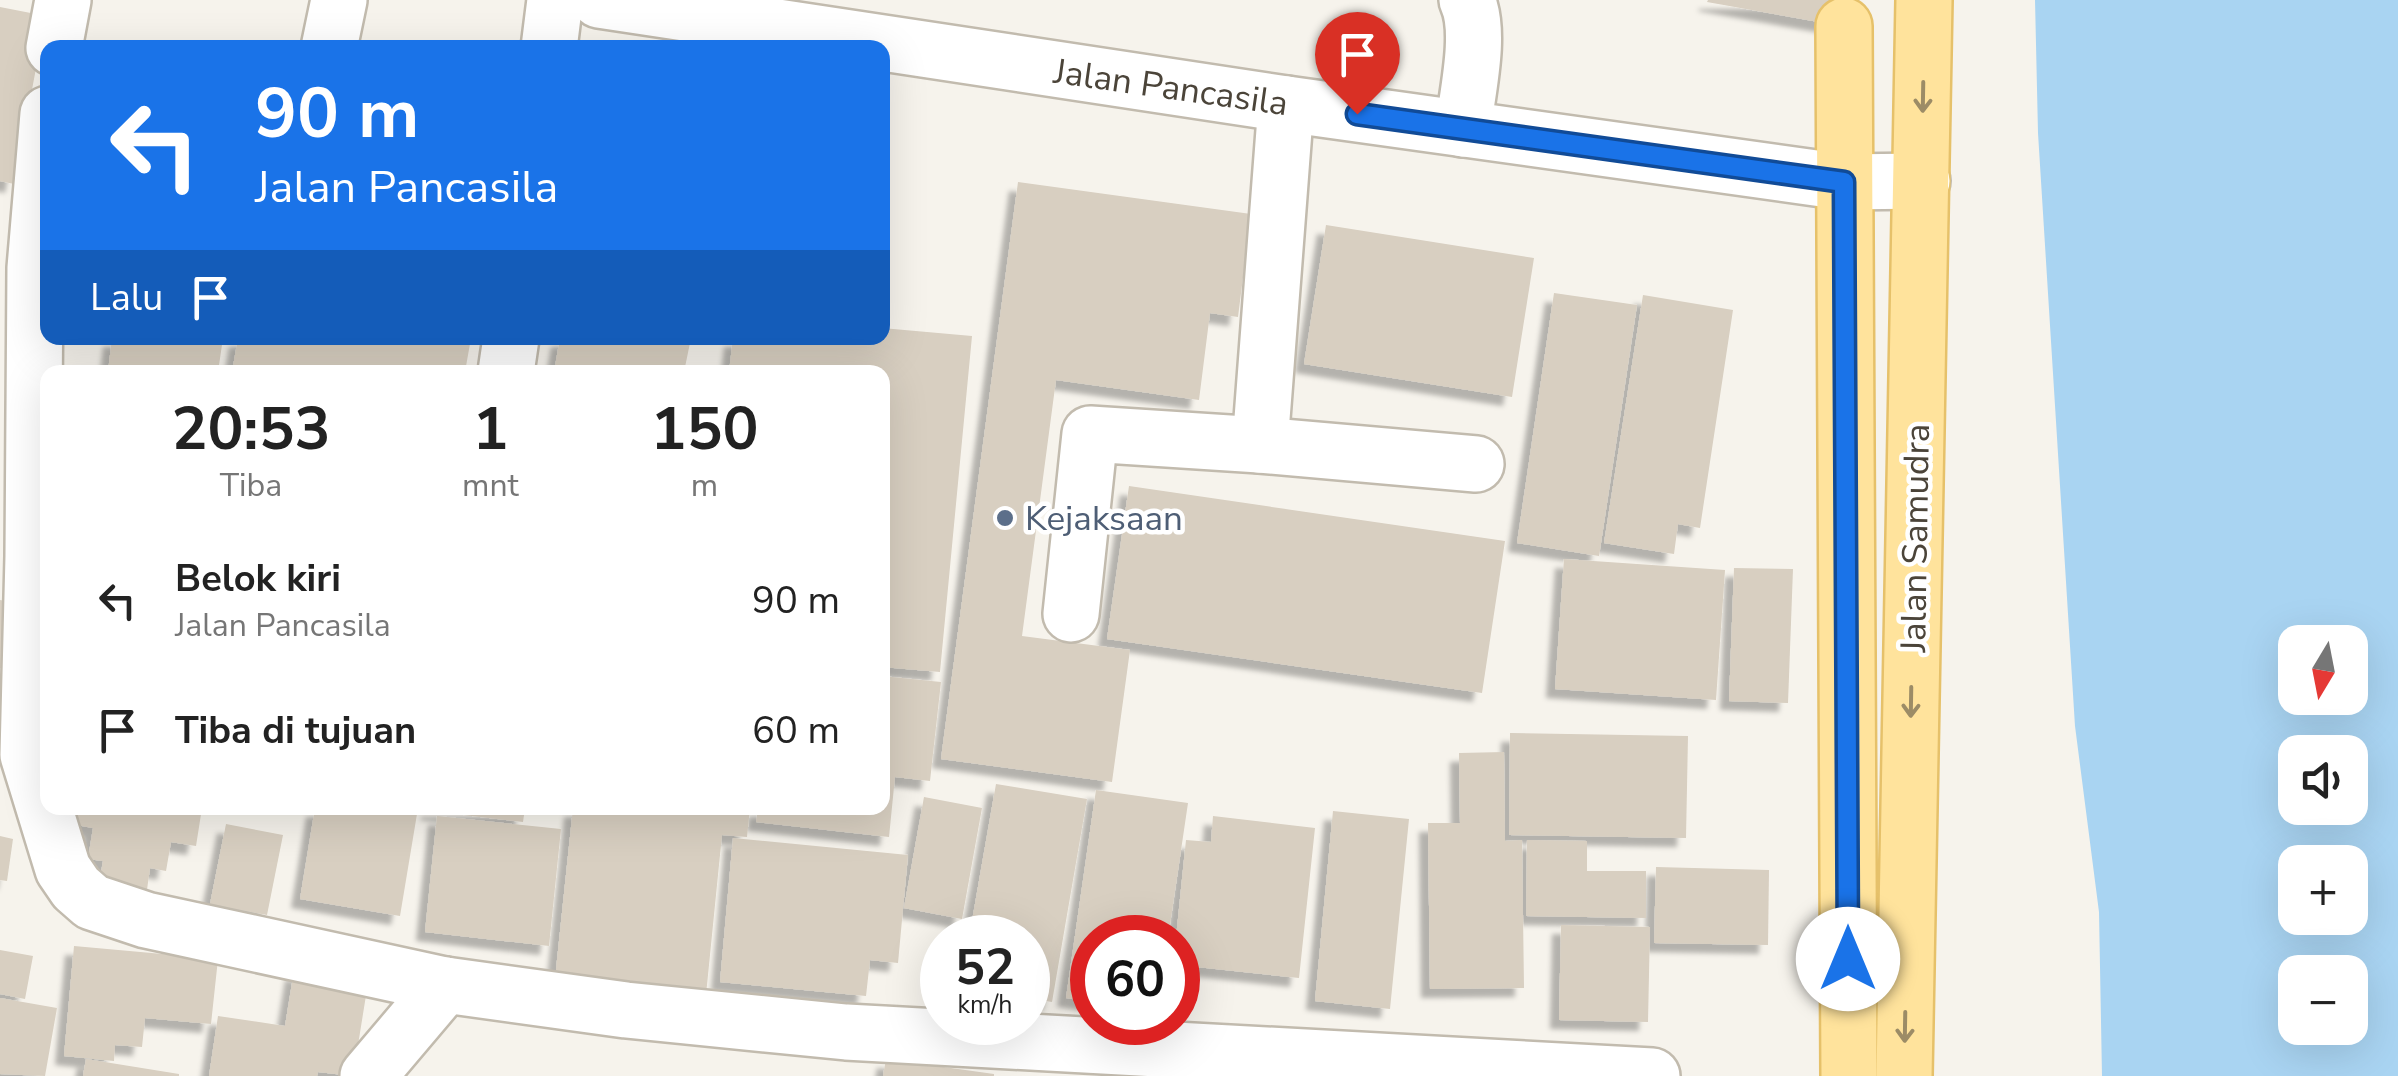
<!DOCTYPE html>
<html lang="id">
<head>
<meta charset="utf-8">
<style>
	:root { --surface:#fff; --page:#f6f6f6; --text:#222; --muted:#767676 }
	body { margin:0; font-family:"Nunito Sans",sans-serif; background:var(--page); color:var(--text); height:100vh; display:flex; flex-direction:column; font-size:38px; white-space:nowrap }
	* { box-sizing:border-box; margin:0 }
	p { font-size:32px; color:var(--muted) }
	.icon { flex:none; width:55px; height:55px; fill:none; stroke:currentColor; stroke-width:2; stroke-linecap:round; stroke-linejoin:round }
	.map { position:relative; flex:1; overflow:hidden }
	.sheet { position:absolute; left:40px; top:365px; width:850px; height:450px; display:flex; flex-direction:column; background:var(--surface); border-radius:20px; box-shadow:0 10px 40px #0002 }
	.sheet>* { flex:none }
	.top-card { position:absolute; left:40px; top:40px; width:850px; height:305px; border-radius:20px; box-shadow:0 10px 40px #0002; background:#1a73e8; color:#fff; overflow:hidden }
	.needle { width:65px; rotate:190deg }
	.buttons { position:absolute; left:2278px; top:625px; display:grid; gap:20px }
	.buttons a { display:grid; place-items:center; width:90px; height:90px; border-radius:20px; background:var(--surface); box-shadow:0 10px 40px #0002; font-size:50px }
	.speed { position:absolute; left:920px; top:915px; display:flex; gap:20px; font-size:50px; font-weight:700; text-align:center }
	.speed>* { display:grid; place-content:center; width:130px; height:130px; border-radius:50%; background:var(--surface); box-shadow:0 10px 40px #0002; line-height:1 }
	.speed small { font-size:25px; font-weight:400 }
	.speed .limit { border:15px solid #d22; background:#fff; color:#111 }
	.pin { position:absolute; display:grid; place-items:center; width:85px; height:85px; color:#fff; margin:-102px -42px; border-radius:50% 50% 50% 0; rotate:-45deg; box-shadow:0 0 10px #0007 }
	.pin .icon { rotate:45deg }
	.me { position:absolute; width:110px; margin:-55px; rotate:0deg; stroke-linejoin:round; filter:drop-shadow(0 0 8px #0008) }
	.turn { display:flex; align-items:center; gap:35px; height:210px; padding:0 50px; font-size:45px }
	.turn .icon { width:130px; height:130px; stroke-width:2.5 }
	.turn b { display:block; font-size:70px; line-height:85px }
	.then { display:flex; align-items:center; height:95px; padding:0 50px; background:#0003; gap:20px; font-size:38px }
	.eta { display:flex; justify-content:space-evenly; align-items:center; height:170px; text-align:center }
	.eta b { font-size:60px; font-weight:700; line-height:70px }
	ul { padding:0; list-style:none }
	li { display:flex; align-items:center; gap:30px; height:130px; padding:0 50px }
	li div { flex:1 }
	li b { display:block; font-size:38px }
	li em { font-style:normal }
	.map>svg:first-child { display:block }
	.water { fill:#a9d4f2; fill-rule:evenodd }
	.building { fill:#d8cfc1; filter:url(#shadow) }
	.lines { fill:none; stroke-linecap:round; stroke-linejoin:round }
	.minor-casing { stroke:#c2bbae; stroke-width:60 }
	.major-casing { stroke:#e6c16a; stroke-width:60 }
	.minor { stroke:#fff; stroke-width:55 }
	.major { stroke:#ffe39c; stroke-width:55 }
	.oneway { stroke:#9c8c66 }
	.route-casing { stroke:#114b97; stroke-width:25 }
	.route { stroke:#1a73e8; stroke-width:18 }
	.service-dot { fill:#5c6f8a; stroke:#fff; stroke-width:4 }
	.labels { text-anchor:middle; stroke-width:9; stroke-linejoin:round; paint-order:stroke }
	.street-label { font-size:35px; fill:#4b4439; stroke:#fff }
	.service-label { font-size:35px; fill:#4e5e75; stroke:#fff; text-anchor:start }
</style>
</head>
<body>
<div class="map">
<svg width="2398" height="1076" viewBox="0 0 2398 1076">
	<defs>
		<filter id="shadow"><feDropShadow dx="-9" dy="9" stdDeviation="2.5" flood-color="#0004"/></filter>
	</defs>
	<rect width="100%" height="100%" fill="#f6f3ec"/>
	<path class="water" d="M 2035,0 L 2398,0 L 2398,1076 L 2102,1076 L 2099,912 L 2075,726 L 2038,133 ZM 2295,642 L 2350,642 L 2350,698 L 2295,698 ZM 2295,752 L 2350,752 L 2350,808 L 2295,808 ZM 2295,862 L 2350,862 L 2350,918 L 2295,918 ZM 2350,972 L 2350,1028 L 2295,1028 L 2295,972 Z"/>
	<g class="building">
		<path d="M 1708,0 L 1856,0 L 1852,28 L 1707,2 Z"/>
		<path d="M 0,7 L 46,16 L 14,184 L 0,181 Z"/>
		<path d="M 1018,182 L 1251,214 L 1238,317 L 1210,313 L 1199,400 L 1056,380 L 1022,636 L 1130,650 L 1112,782 L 941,759 Z"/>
		<path d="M 1326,225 L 1534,258 L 1512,397 L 1304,364 Z"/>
		<path d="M 1554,293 L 1637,305 L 1599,556 L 1517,543 Z"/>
		<path d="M 1643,295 L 1733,310 L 1700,528 L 1678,524 L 1674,554 L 1604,543 Z"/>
		<path d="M 882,328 L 972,336 L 940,672 L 882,667 L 882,372 L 729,372 L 733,338 L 882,338 Z"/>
		<path d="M 112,338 L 223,338 L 218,372 L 108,372 Z"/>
		<path d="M 238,338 L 269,338 L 302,343 L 303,338 L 471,338 L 465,372 L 232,372 Z"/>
		<path d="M 560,338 L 691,338 L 684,372 L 554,372 Z"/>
		<path d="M 1129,486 L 1505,541 L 1482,693 L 1107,639 Z"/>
		<path d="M 1564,559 L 1725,570 L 1716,700 L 1555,689 Z"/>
		<path d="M 1734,568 L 1793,569 L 1788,703 L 1729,701 Z"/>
		<path d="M 0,600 L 12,602 L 2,668 L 0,668 Z"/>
		<path d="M 882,676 L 941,682 L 930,781 L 895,777 L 889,837 L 756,822 L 758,808 L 882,808 Z"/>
		<path d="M 1510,733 L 1688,736 L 1686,838 L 1509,835 Z"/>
		<path d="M 1504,752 L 1505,841 L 1522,840 L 1524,988 L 1430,989 L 1428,823 L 1460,823 L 1459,753 Z"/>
		<path d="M 996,784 L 1087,799 L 1052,1002 L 1028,998 L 1028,938 L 969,938 Z"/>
		<path d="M 1096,790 L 1188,803 L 1168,938 L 1092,938 L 1092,1002 L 1066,998 Z"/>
		<path d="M 924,797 L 982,808 L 962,919 L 904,908 Z"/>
		<path d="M 63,808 L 202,808 L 196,846 L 171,842 L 166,871 L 150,868 L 146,897 L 98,889 L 103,861 L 88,859 L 93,828 L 60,822 Z"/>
		<path d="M 315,808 L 418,808 L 400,916 L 300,899 Z"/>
		<path d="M 430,808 L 525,808 L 523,822 L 429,811 Z"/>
		<path d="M 573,808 L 750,808 L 747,837 L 722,835 L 706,995 L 555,979 Z"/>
		<path d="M 1333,811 L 1409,819 L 1390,1009 L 1315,1001 Z"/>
		<path d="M 437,816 L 561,829 L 549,946 L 425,932 Z"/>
		<path d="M 1213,816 L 1315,828 L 1299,978 L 1178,965 L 1178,938 L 1176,938 L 1186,840 L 1211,842 Z"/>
		<path d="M 226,824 L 283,835 L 267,915 L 210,904 Z"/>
		<path d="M 0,836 L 13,839 L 7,881 L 0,880 Z"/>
		<path d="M 733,838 L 908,855 L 898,963 L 870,960 L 866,996 L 720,982 Z"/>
		<path d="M 1527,840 L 1587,841 L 1587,871 L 1646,871 L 1646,918 L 1526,916 Z"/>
		<path d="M 1656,867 L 1769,870 L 1768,945 L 1654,943 Z"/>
		<path d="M 1561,925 L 1650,927 L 1648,1022 L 1559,1020 Z"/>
		<path d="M 74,946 L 218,959 L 211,1024 L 145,1018 L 142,1047 L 115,1045 L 114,1061 L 64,1056 Z"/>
		<path d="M 0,950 L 33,956 L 25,999 L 0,994 Z"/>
		<path d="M 294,971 L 368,983 L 353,1076 L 318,1072 L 317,1076 L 209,1076 L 218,1016 L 285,1026 Z"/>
		<path d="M 0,998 L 57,1008 L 45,1076 L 0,1074 Z"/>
		<path d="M 86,1059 L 179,1074 L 179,1076 L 83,1076 Z"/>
		<path d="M 886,1059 L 994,1074 L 994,1076 L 883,1076 Z"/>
	</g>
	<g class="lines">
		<g class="minor-casing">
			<g id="minor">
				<path d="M 599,0 L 1286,104 L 1844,182 L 1922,181"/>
				<path d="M 54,48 L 63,0"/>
				<path d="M 329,48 L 339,0"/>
				<path d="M 549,48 L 555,0"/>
				<path d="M 48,114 L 35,268 L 33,556 L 28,755 L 63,869 L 76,888 L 92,902 L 146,920 L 445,985 L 626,1010 L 846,1032 L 1652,1076"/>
				<path d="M 1463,129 C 1467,94 1482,32 1467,0"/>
				<path d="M 506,372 L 511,338"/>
				<path d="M 1260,445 L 1476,464"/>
				<path d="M 1071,614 L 1090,434 L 1260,445 L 1286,104"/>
				<path d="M 368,1076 L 445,985"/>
			</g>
		</g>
		<g class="major-casing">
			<g id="major">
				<path d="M 1844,26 L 1849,1076"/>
				<path d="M 1904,1076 L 1924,0"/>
			</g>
		</g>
		<use href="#minor" class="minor"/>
		<use href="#major" class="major"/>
	</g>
	<defs><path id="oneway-shaft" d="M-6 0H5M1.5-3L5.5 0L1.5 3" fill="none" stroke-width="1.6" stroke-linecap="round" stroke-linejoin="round" transform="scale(2.5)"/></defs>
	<g class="oneway">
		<use href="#oneway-shaft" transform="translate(1923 97) rotate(91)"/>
		<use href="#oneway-shaft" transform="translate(1911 702) rotate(91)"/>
		<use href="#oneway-shaft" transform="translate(1905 1027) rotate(91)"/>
	</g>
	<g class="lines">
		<g class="route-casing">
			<path id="route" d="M 1357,114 L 1844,182 L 1848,959"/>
		</g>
		<use href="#route" class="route"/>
	</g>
	<circle class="service-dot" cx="1005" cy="518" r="10"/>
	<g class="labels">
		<g class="street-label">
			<text transform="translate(1171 87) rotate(8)" y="12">Jalan Pancasila</text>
			<text transform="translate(1915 538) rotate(-89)" y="12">Jalan Samudra</text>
		</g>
		<g class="service-label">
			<text x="1025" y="530">Kejaksaan</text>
		</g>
	</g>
</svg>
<div class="buttons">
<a><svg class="needle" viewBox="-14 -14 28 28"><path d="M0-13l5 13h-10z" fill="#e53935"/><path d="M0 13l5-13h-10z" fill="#767676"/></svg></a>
<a><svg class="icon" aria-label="sound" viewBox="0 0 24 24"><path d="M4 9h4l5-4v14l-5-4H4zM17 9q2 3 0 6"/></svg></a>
<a>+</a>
<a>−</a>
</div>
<div class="speed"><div>52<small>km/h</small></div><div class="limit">60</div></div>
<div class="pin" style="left:1357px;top:114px;background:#d93025"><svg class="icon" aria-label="arrive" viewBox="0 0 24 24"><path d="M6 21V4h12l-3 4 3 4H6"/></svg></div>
<svg class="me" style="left:1848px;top:959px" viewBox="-20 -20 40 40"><circle r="19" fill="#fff"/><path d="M0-13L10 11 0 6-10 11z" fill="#1a73e8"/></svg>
<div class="top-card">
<div class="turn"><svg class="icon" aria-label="left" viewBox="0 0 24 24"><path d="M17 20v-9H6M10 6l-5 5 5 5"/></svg><div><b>90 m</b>Jalan Pancasila</div></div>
<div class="then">Lalu<svg class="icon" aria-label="arrive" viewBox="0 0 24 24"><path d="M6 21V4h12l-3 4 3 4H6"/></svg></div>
</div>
<section class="sheet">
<div class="eta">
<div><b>20:53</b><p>Tiba</p></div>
<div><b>1</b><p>mnt</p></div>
<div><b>150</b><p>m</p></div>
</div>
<ul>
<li><svg class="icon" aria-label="left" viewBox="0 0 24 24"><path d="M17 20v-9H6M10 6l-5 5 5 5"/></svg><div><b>Belok kiri</b><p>Jalan Pancasila</p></div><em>90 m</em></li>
<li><svg class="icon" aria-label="arrive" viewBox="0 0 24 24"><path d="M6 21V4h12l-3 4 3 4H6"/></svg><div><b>Tiba di tujuan</b></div><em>60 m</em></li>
</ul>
</section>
</div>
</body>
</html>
